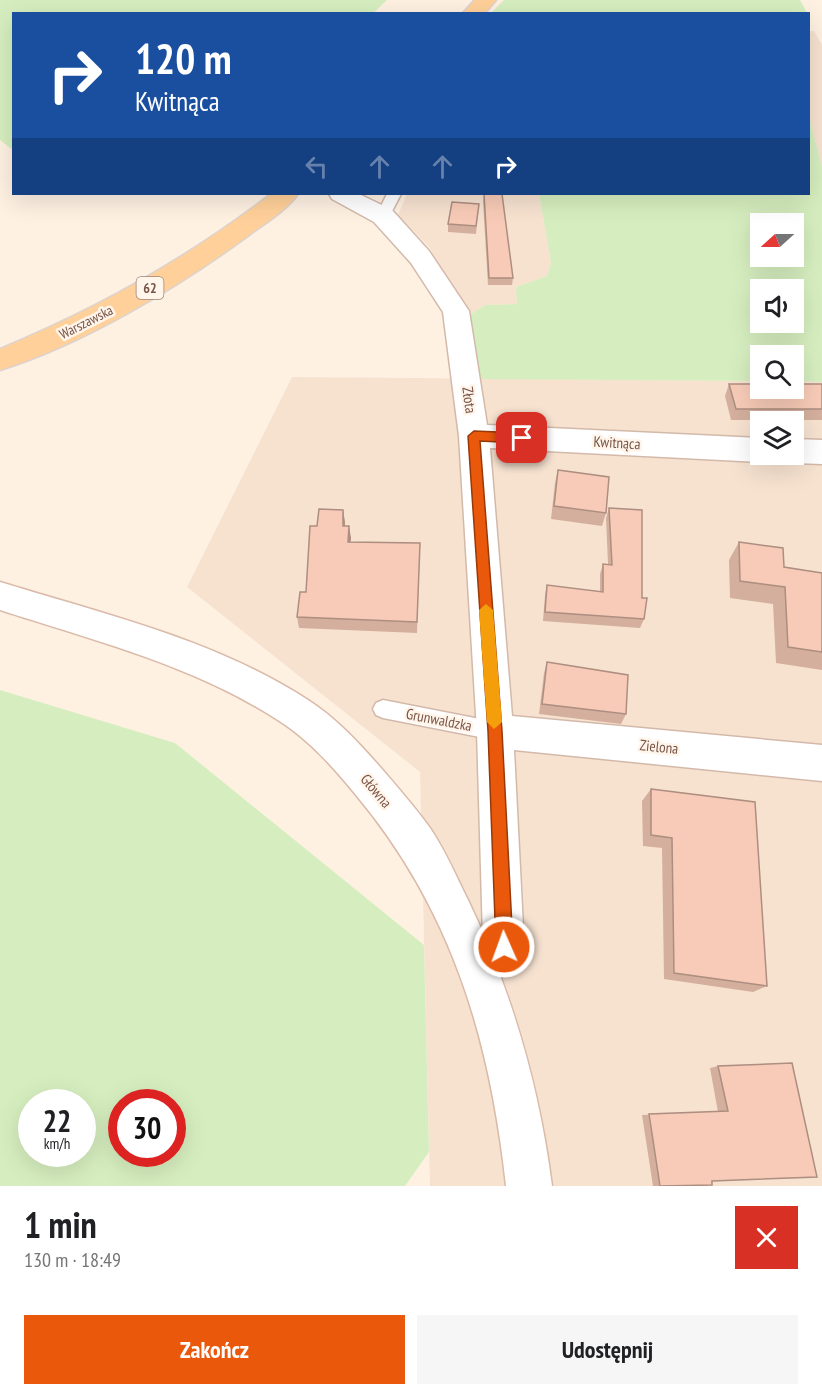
<!DOCTYPE html>
<html lang="pl">
<head>
<meta charset="utf-8">
<style>
	:root { --surface:#fff; --page:#f6f6f6; --text:#202124; --muted:#757577; --accent:#ea580c }
	body { margin:0; font-family:"PT Sans Narrow",sans-serif; background:var(--page); color:var(--text); height:100vh; display:flex; flex-direction:column; font-size:22px; white-space:nowrap }
	* { box-sizing:border-box; margin:0 }
	p { font-size:20px; color:var(--muted) }
	.icon { flex:none; width:33px; height:33px; fill:none; stroke:currentColor; stroke-width:2; stroke-linecap:round; stroke-linejoin:round }
	.map { position:relative; height:1186px; overflow:hidden }
	.drawer { display:flex; flex-direction:column; background:var(--surface); flex:1 }
	.drawer>* { flex:none }
	.banner { position:absolute; left:12px; top:12px; width:798px; height:183px; border-radius:0px; box-shadow:0 6px 24px #0002; background:#1a4fa0; color:#fff; overflow:hidden }
	.needle { width:39px; rotate:249deg }
	.controls { position:absolute; left:750px; top:213px; display:grid; gap:12px }
	.controls a { display:grid; place-items:center; width:54px; height:54px; border-radius:0px; background:var(--surface); box-shadow:0 6px 24px #0002; font-size:30px }
	.speed { position:absolute; left:18px; top:1089px; display:flex; gap:12px; font-size:30px; font-weight:700; text-align:center }
	.speed>* { display:grid; place-content:center; width:78px; height:78px; border-radius:50%; background:var(--surface); box-shadow:0 6px 24px #0002; line-height:1 }
	.speed small { font-size:15px; font-weight:400 }
	.speed .limit { border:9px solid #d22; background:#fff; color:#111 }
	.pin { position:absolute; display:grid; place-items:center; width:51px; height:51px; color:#fff; margin:-26px; border-radius:12px; box-shadow:0 3px 9px #0006 }
	.me { position:absolute; width:66px; margin:-33px; rotate:358deg; stroke-linejoin:round; filter:drop-shadow(0 0 4px #0008) }
	.turn { display:flex; align-items:center; gap:21px; height:126px; padding:0 24px; font-size:27px }
	.turn .icon { width:78px; height:78px; stroke-width:2.5 }
	.turn b { display:block; font-size:42px; line-height:51px }
	.lanes { display:flex; align-items:center; height:57px; padding:0 24px; background:#0003; justify-content:center; gap:30px; direction:ltr }
	.lanes .off { opacity:.35 }
	.round { display:grid; place-items:center; flex:none; width:63px; height:63px; border-radius:0px; background:var(--page) }
	.summary { display:flex; align-items:center; justify-content:space-between; height:102px; padding:0 24px }
	h1 { font-size:36px; font-weight:600; line-height:45px }
	.cta { display:flex; gap:12px; margin-top:auto; padding:12px 24px }
	.cta a { flex:1; height:69px; border-radius:0px; background:var(--accent); color:#fff; font-size:24px; font-weight:600; line-height:69px; text-align:center }
	.cta a+a { background:var(--page); color:var(--text) }
	.map>svg:first-child { display:block }
	.residential { fill:#f7e2d0; fill-rule:evenodd }
	.green { fill:#d6eebf; fill-rule:evenodd }
	.lines { fill:none; stroke-linecap:round; stroke-linejoin:round }
	.service-casing { stroke:#d3b9aa; stroke-width:3 }
	.minor-casing { stroke:#d3b9aa; stroke-width:3 }
	.secondary-casing { stroke:#dabaa9; stroke-width:3 }
	.primary-casing { stroke:#dcd3cf; stroke-width:3 }
	.service { fill:#fff; fill-rule:evenodd }
	.minor { fill:#fff; fill-rule:evenodd }
	.secondary { fill:#fff; fill-rule:evenodd }
	.primary { fill:#ffd099; fill-rule:evenodd }
	.wall { fill:#d4af9d }
	.shaded-wall { fill:#ad8e80 }
	.building { fill:#f7cbb7; stroke:#ad8e80; stroke-width:1.5 }
	.route { fill:#ea580c; stroke:#983908; stroke-width:1.5 }
	.slow { fill:#f59e0b }
	.labels { text-anchor:middle; stroke-width:5; stroke-linejoin:round; paint-order:stroke }
	.shield { fill:#fff5eb; stroke:#a18478; stroke-width:1.5 }
	.shield-label { font-size:14px; font-weight:bold; fill:#795446 }
	.far-street-label { font-size:14px; fill:#795446; stroke:#fff5eb }
	.street-label { font-size:15px; fill:#795446; stroke:#fff5eb }
</style>
</head>
<body>
<div class="map">
<svg width="822" height="1186" viewBox="0 0 822 1186">
	<rect width="100%" height="100%" fill="#fef1e2"/>
	<g class="residential">
		<path d="M 808,31 L 814,31 L 822,45 L 822,166 L 809,117 Z"/>
		<path d="M 407,194 L 539,194 L 551,263 L 547,276 L 516,287 L 517,304 L 485,305 L 468,316 L 429,247 L 398,215 Z"/>
		<path d="M 292,377 L 760,381 L 760,388 L 794,388 L 794,381 L 822,382 L 822,1186 L 430,1186 L 420,772 L 187,587 ZM 760,422 L 794,422 L 794,454 L 760,454 Z"/>
	</g>
	<g class="green">
		<path d="M 0,0 L 387,0 L 372,14 L 14,14 L 13,150 L 0,140 Z"/>
		<path d="M 504,0 L 800,0 L 807,13 L 491,13 Z"/>
		<path d="M 809,117 L 822,166 L 822,382 L 794,381 L 794,356 L 760,356 L 760,381 L 479,379 L 468,316 L 485,305 L 517,304 L 516,287 L 547,276 L 551,263 L 539,194 L 808,194 ZM 760,224 L 794,224 L 794,256 L 760,256 ZM 760,290 L 794,290 L 794,322 L 760,322 Z"/>
		<path d="M 0,690 L 175,743 L 424,945 L 429,1152 L 405,1186 L 0,1186 ZM 32,1102 L 82,1102 L 82,1154 L 32,1154 ZM 122,1102 L 172,1102 L 172,1154 L 122,1154 Z"/>
	</g>
	<g class="lines">
		<g class="service-casing">
			<g id="service">
				<path d="M 387,194 L 401,194 L 388,219 L 383,220 L 376,216 Z"/>
				<path d="M 383,700 L 495,722 L 502,725 L 505,731 L 502,737 L 495,740 L 383,718 L 376,715 L 373,709 L 376,703 Z"/>
			</g>
		</g>
		<g class="minor-casing">
			<g id="minor">
				<path d="M 329,194 L 359,194 L 392,210 L 429,251 L 469,311 L 487,425 L 760,438 L 760,454 L 773,454 L 771,458 L 760,462 L 490,448 L 512,716 L 822,745 L 822,781 L 514,750 L 524,947 C 516,967 500,981 480,990 L 465,984 L 459,969 L 465,954 L 483,938 L 477,731 L 459,436 L 443,312 L 411,263 L 374,222 L 332,199 Z"/>
				<path d="M 794,439 L 822,440 L 822,464 L 794,463 L 783,459 L 781,454 L 794,454 Z"/>
			</g>
		</g>
		<g class="secondary-casing">
			<path id="secondary" d="M 0,582 C 104,614 216,640 308,700 C 336,718 359,743 381,768 C 398,788 415,807 430,828 C 445,850 456,876 468,900 C 512,992 539,1085 552,1186 L 506,1186 C 490,1039 452,910 356,795 C 334,768 310,741 281,722 C 196,666 96,641 0,610 Z"/>
		</g>
		<g class="primary-casing">
			<g id="primary">
				<path d="M 475,0 L 496,0 L 484,14 L 462,14 Z"/>
				<path d="M 271,194 L 298,194 C 287,210 265,223 249,235 C 180,286 82,345 0,370 L 0,349 C 97,309 188,258 271,194 Z"/>
			</g>
		</g>
		<use href="#service" class="service"/>
		<use href="#minor" class="minor"/>
		<use href="#secondary" class="secondary"/>
		<use href="#primary" class="primary"/>
	</g>
	<g class="wall">
		<path d="M 484,194 L 513,278 L 512,285 L 488,285 L 483,202 Z"/>
		<path d="M 479,204 L 476,234 L 448,232 L 448,224 Z"/>
		<path d="M 729,384 L 822,384 L 822,420 L 731,420 L 725,396 Z"/>
		<path d="M 558,470 L 606,513 L 602,526 L 551,519 L 555,483 Z"/>
		<path d="M 609,508 L 642,598 L 644,619 L 640,628 L 543,621 L 545,595 L 547,585 L 600,592 L 600,574 L 603,564 L 608,564 L 606,518 Z"/>
		<path d="M 343,510 L 345,526 L 351,538 L 350,542 L 420,543 L 417,633 L 299,628 L 297,617 L 306,592 L 317,526 Z"/>
		<path d="M 739,542 L 784,567 L 822,573 L 822,670 L 776,663 L 773,604 L 730,598 L 729,560 Z"/>
		<path d="M 547,662 L 626,714 L 621,724 L 539,714 L 544,673 Z"/>
		<path d="M 651,789 L 767,986 L 753,992 L 664,979 L 662,848 L 643,846 L 642,801 Z"/>
		<path d="M 792,1063 L 712,1181 L 697,1186 L 653,1186 L 642,1115 L 718,1112 L 710,1068 L 718,1066 Z"/>
	</g>
	<g class="shaded-wall">
		<path d="M 343,510 L 345,522 L 344,538 L 343,526 Z"/>
		<path d="M 349,526 L 351,538 L 349,553 L 348,542 Z"/>
	</g>
	<g class="building">
		<path d="M 484,194 L 502,194 L 513,278 L 489,278 Z"/>
		<path d="M 452,202 L 479,204 L 476,226 L 448,224 Z"/>
		<path d="M 729,384 L 760,384 L 760,388 L 794,388 L 794,384 L 822,384 L 822,409 L 736,409 Z"/>
		<path d="M 558,470 L 609,477 L 606,513 L 554,506 Z"/>
		<path d="M 609,508 L 642,510 L 642,598 L 647,598 L 644,619 L 545,612 L 547,585 L 603,592 L 603,564 L 612,565 Z"/>
		<path d="M 319,509 L 343,510 L 343,526 L 349,526 L 348,542 L 420,543 L 417,622 L 297,617 L 300,592 L 306,592 L 310,526 L 317,526 Z"/>
		<path d="M 739,542 L 783,548 L 784,567 L 822,573 L 822,652 L 788,647 L 785,587 L 740,581 Z"/>
		<path d="M 547,662 L 628,675 L 626,714 L 542,704 Z"/>
		<path d="M 651,789 L 755,802 L 767,986 L 674,973 L 672,838 L 651,835 Z"/>
		<path d="M 792,1063 L 817,1177 L 712,1181 L 712,1185 L 660,1186 L 649,1114 L 728,1111 L 718,1066 Z"/>
	</g>
	<path class="route" d="M 474,431 L 522,433 L 528,438 L 522,443 L 480,441 L 502,731 L 513,947 L 510,953 L 504,956 L 498,953 L 496,947 L 488,731 L 468,436 Z"/>
	<path class="slow" d="M 486,604 L 493,610 L 502,722 L 494,729 L 487,722 L 479,610 Z"/>
	<g class="labels">
		<rect class="shield" x="136.5" y="277" width="27" height="22" rx="4.5"/>
		<g class="shield-label">
			<text x="150" y="293">62</text>
		</g>
		<g class="far-street-label">
			<text transform="translate(86 322) rotate(-27)" y="5">Warszawska</text>
		</g>
		<g class="street-label">
			<text transform="translate(469 400) rotate(82)" y="5">Złota</text>
			<text transform="translate(617 443) rotate(3)" y="5">Kwitnąca</text>
			<text transform="translate(439 720) rotate(11)" y="5">Grunwaldzka</text>
			<text transform="translate(659 747) rotate(6)" y="5">Zielona</text>
			<text transform="translate(376 791) rotate(50)" y="5">Główna</text>
		</g>
	</g>
</svg>
<div class="controls">
<a><svg class="needle" viewBox="-14 -14 28 28"><path d="M0-13l5 13h-10z" fill="#e53935"/><path d="M0 13l5-13h-10z" fill="#757577"/></svg></a>
<a><svg class="icon" aria-label="sound" viewBox="0 0 24 24"><path d="M4 9h4l5-4v14l-5-4H4zM17 9q2 3 0 6"/></svg></a>
<a><svg class="icon" aria-label="search" viewBox="0 0 24 24"><circle cx="10" cy="10" r="6"/><path d="M15 15l6 6"/></svg></a>
<a><svg class="icon" aria-label="layers" viewBox="0 0 24 24"><path d="M12 4l9 5-9 5-9-5zM3 14l9 5 9-5"/></svg></a>
</div>
<div class="speed"><div>22<small>km/h</small></div><div class="limit">30</div></div>
<div class="pin" style="left:522px;top:438px;background:#d93025"><svg class="icon" aria-label="arrive" viewBox="0 0 24 24"><path d="M6 21V4h12l-3 4 3 4H6"/></svg></div>
<svg class="me" style="left:504px;top:947px" viewBox="-20 -20 40 40"><circle r="17" fill="#ea580c" stroke="#fff" stroke-width="3"/><path d="M0-11L8 9 0 5-8 9z" fill="#fff"/></svg>
<div class="banner">
<div class="turn"><svg class="icon" aria-label="right" viewBox="0 0 24 24"><path d="M7 20v-9h11M14 6l5 5-5 5"/></svg><div><b>120 m</b>Kwitnąca</div></div>
<div class="lanes"><svg class="icon off" aria-label="left" viewBox="0 0 24 24"><path d="M17 20v-9H6M10 6l-5 5 5 5"/></svg><svg class="icon off" aria-label="ahead" viewBox="0 0 24 24"><path d="M12 20V5M6 11l6-6 6 6"/></svg><svg class="icon off" aria-label="ahead" viewBox="0 0 24 24"><path d="M12 20V5M6 11l6-6 6 6"/></svg><svg class="icon" aria-label="right" viewBox="0 0 24 24"><path d="M7 20v-9h11M14 6l5 5-5 5"/></svg></div>
</div>
</div>
<section class="drawer">
<div class="summary"><div><h1>1 min</h1><p>130 m · 18:49</p></div><a class="round" style="background:#d93025;color:#fff"><svg class="icon" aria-label="close" viewBox="0 0 24 24"><path d="M6 6l12 12M18 6L6 18"/></svg></a></div>
<div class="cta"><a>Zakończ</a><a>Udostępnij</a></div>
</section>
</body>
</html>
